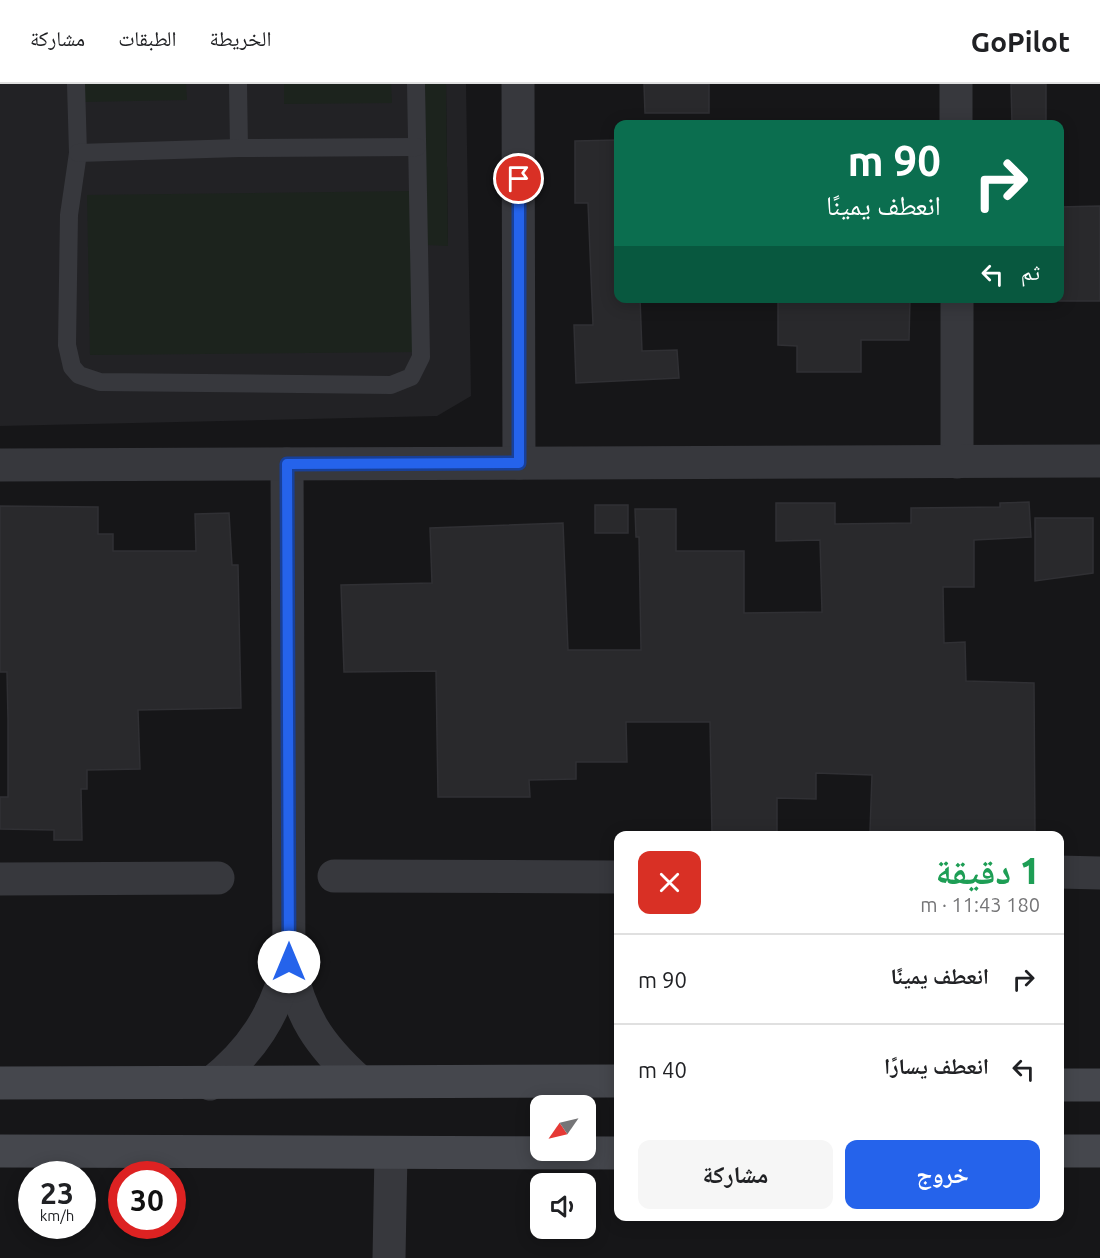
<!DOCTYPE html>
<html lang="ar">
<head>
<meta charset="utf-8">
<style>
	:root { --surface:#fff; --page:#f6f6f6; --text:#202124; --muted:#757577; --line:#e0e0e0; --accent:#2563eb }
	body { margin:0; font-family:Ubuntu,"Noto Naskh Arabic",sans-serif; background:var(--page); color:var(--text); direction:rtl; height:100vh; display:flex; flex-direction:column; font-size:22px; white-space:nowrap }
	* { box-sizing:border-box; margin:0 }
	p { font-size:20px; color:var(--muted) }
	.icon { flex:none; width:33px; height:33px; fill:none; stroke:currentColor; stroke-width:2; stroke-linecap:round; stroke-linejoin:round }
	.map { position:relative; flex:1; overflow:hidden; direction:ltr }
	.details { position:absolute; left:614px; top:747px; width:450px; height:390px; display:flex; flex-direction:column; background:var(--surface); border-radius:12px; box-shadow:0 3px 15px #0003; direction:rtl }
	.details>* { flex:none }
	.guide { position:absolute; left:614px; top:36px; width:450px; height:183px; border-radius:12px; box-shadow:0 3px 15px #0003; direction:rtl; background:#0b6e4f; color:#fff; overflow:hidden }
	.needle { width:39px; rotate:236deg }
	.fabs { position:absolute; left:530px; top:1011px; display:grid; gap:12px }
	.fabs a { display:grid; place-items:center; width:66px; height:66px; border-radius:12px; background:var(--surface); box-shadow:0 3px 15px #0003; font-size:30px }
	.speed { position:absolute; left:18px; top:1077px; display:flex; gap:12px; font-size:30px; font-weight:700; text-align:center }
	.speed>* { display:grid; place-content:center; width:78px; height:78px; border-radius:50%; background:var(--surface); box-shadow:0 3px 15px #0003; line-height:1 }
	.speed small { font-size:15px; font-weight:400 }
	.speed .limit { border:9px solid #d22; background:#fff; color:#111 }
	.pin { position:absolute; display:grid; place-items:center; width:51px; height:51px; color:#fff; margin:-26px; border:3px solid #fff; border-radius:50%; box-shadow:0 2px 6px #0007 }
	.me { position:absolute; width:66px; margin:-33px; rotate:0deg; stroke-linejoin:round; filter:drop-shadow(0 0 4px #0008) }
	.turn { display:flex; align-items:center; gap:21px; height:126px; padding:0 24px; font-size:27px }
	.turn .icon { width:78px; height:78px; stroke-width:2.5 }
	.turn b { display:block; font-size:42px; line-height:51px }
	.then { display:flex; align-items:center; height:57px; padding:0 24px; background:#0003; gap:12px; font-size:22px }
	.round { display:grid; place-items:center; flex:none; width:63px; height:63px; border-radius:12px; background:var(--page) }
	.overview { display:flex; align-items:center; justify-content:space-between; height:102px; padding:0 24px }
	h1 { font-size:36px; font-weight:800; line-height:45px; color:#1e9e55 }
	.primary-button { display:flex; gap:12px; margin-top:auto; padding:12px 24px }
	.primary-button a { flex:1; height:69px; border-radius:12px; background:var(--accent); color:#fff; font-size:24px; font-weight:800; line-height:69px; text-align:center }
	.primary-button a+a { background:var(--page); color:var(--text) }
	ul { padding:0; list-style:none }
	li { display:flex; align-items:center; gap:18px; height:90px; padding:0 24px; border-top:2px solid var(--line) }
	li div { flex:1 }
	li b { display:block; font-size:22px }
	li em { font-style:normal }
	header { display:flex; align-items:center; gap:36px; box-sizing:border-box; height:84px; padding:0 30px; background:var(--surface); border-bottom:2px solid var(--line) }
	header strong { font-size:28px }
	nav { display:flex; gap:33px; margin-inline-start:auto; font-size:21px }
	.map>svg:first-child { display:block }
	.built { fill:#222225 }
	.green { fill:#1c231d }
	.building { fill:#29292c; stroke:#303034; stroke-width:1.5 }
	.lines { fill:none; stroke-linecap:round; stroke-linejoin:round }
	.lane { stroke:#37383d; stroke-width:18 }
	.street { stroke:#37383d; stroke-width:33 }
	.secondary { stroke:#45474d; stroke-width:33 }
	.route-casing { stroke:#184099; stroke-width:15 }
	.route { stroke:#2563eb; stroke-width:10 }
</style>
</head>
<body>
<header>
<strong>GoPilot</strong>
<nav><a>الخريطة</a><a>الطبقات</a><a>مشاركة</a></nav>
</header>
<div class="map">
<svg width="1100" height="1174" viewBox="0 0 1100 1174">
	<rect width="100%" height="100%" fill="#161618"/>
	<path class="built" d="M 0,0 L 425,0 L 448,162 L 446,0 L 466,0 L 471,312 L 437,332 L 0,342 Z"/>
	<g class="green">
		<path d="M 81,0 L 186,0 L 187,16 L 81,18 Z"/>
		<path d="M 284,0 L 391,0 L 392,19 L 284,20 Z"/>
		<path d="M 425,0 L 446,0 L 448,162 L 427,161 Z"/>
		<path d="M 414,107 L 417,268 L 90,271 L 87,111 Z"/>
	</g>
	<g class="building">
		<path d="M 644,0 L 709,0 L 709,29 L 645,29 Z"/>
		<path d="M 1011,0 L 1046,0 L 1046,40 L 1012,40 Z"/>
		<path d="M 618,56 L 618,214 L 640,214 L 642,267 L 677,266 L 679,294 L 576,299 L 574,241 L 593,241 L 588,119 L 575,119 L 575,57 Z"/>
		<path d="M 1100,122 L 1100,217 L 1059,217 L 1059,123 Z"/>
		<path d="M 778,214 L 910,214 L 909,256 L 861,256 L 861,288 L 797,288 L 797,262 L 778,261 Z"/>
		<path d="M 1029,418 L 1031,453 L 974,456 L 974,503 L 943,503 L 944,559 L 965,558 L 966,597 L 1034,599 L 1035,752 L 870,747 L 872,691 L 816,689 L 816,715 L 777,714 L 777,752 L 712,752 L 710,638 L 626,638 L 627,678 L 576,678 L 576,695 L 529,696 L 530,713 L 438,713 L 436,587 L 344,588 L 341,501 L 432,499 L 430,444 L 563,439 L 568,566 L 641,566 L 639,453 L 636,453 L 635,425 L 676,425 L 676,467 L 744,467 L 744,529 L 822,528 L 820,456 L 776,457 L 776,419 L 835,419 L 835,440 L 911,439 L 911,424 L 1000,423 L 1000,419 Z"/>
		<rect x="595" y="421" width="33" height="28"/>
		<path d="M 0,422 L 98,423 L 98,450 L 113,450 L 113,467 L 196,467 L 195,430 L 229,429 L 232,481 L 238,481 L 241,624 L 138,626 L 140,685 L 87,686 L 87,705 L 81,705 L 82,756 L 54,756 L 54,746 L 0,745 L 0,713 L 8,713 L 8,636 L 7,588 L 0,588 Z"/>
		<path d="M 1035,434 L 1093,434 L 1093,489 L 1035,497 Z"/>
	</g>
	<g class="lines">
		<g class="lane">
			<path d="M 76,0 L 78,69 L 69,131 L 67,261 L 72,283 L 79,291 L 100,298 L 391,301 L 411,293 L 421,273 L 416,0"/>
			<path d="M 238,0 L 239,64"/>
			<path d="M 78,69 L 239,64 L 417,63"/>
		</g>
		<g class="street">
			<path d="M 518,0 L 519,379"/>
			<path d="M 956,0 L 956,40"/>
			<path d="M 957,214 L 957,378"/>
			<path d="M 287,380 L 289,878 C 300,932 318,960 359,997"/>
			<path d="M 0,381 L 1100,377"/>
			<path d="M 1059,788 L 1100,789"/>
			<path d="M 334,792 L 618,793"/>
			<path d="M 0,795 L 218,794"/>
			<path d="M 210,1000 C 252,967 275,931 288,880"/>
			<path d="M 389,1174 L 391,1069"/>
		</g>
		<g class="secondary">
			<path d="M 0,999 L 618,997"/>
			<path d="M 1059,1001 L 1100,1001"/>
			<path d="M 0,1067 L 618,1069"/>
			<path d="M 1059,1067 L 1100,1067"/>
		</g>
	</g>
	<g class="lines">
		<g class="route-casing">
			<path id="route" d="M 289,878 L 287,380 L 519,379 L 519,95"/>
		</g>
		<use href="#route" class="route"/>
	</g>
</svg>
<div class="fabs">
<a><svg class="needle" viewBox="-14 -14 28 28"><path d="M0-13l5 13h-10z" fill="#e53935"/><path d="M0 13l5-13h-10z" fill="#757577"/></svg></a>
<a><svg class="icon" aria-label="sound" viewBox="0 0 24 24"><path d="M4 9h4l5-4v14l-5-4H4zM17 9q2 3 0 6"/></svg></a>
</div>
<div class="speed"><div>23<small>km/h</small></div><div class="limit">30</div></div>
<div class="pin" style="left:519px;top:95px;background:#d93025"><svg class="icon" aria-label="arrive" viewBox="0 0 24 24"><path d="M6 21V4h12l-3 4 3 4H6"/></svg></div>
<svg class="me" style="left:289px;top:878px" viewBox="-20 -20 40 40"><circle r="19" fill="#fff"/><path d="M0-13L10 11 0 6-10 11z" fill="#2563eb"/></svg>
<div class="guide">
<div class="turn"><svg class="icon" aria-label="right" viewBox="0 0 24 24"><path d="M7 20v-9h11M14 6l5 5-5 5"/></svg><div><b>90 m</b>انعطف يمينًا</div></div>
<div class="then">ثم<svg class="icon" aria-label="left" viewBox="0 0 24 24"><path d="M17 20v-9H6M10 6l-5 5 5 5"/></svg></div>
</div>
<section class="details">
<div class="overview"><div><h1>1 دقيقة</h1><p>180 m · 11:43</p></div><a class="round" style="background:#d93025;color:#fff"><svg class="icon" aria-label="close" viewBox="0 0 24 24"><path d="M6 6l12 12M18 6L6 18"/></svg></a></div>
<ul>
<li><svg class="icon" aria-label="right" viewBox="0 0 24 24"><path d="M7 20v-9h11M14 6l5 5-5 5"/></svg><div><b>انعطف يمينًا</b></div><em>90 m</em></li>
<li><svg class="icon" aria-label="left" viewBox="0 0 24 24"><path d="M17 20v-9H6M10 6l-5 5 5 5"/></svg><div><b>انعطف يسارًا</b></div><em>40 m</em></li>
</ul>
<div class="primary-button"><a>خروج</a><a>مشاركة</a></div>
</section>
</div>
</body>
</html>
